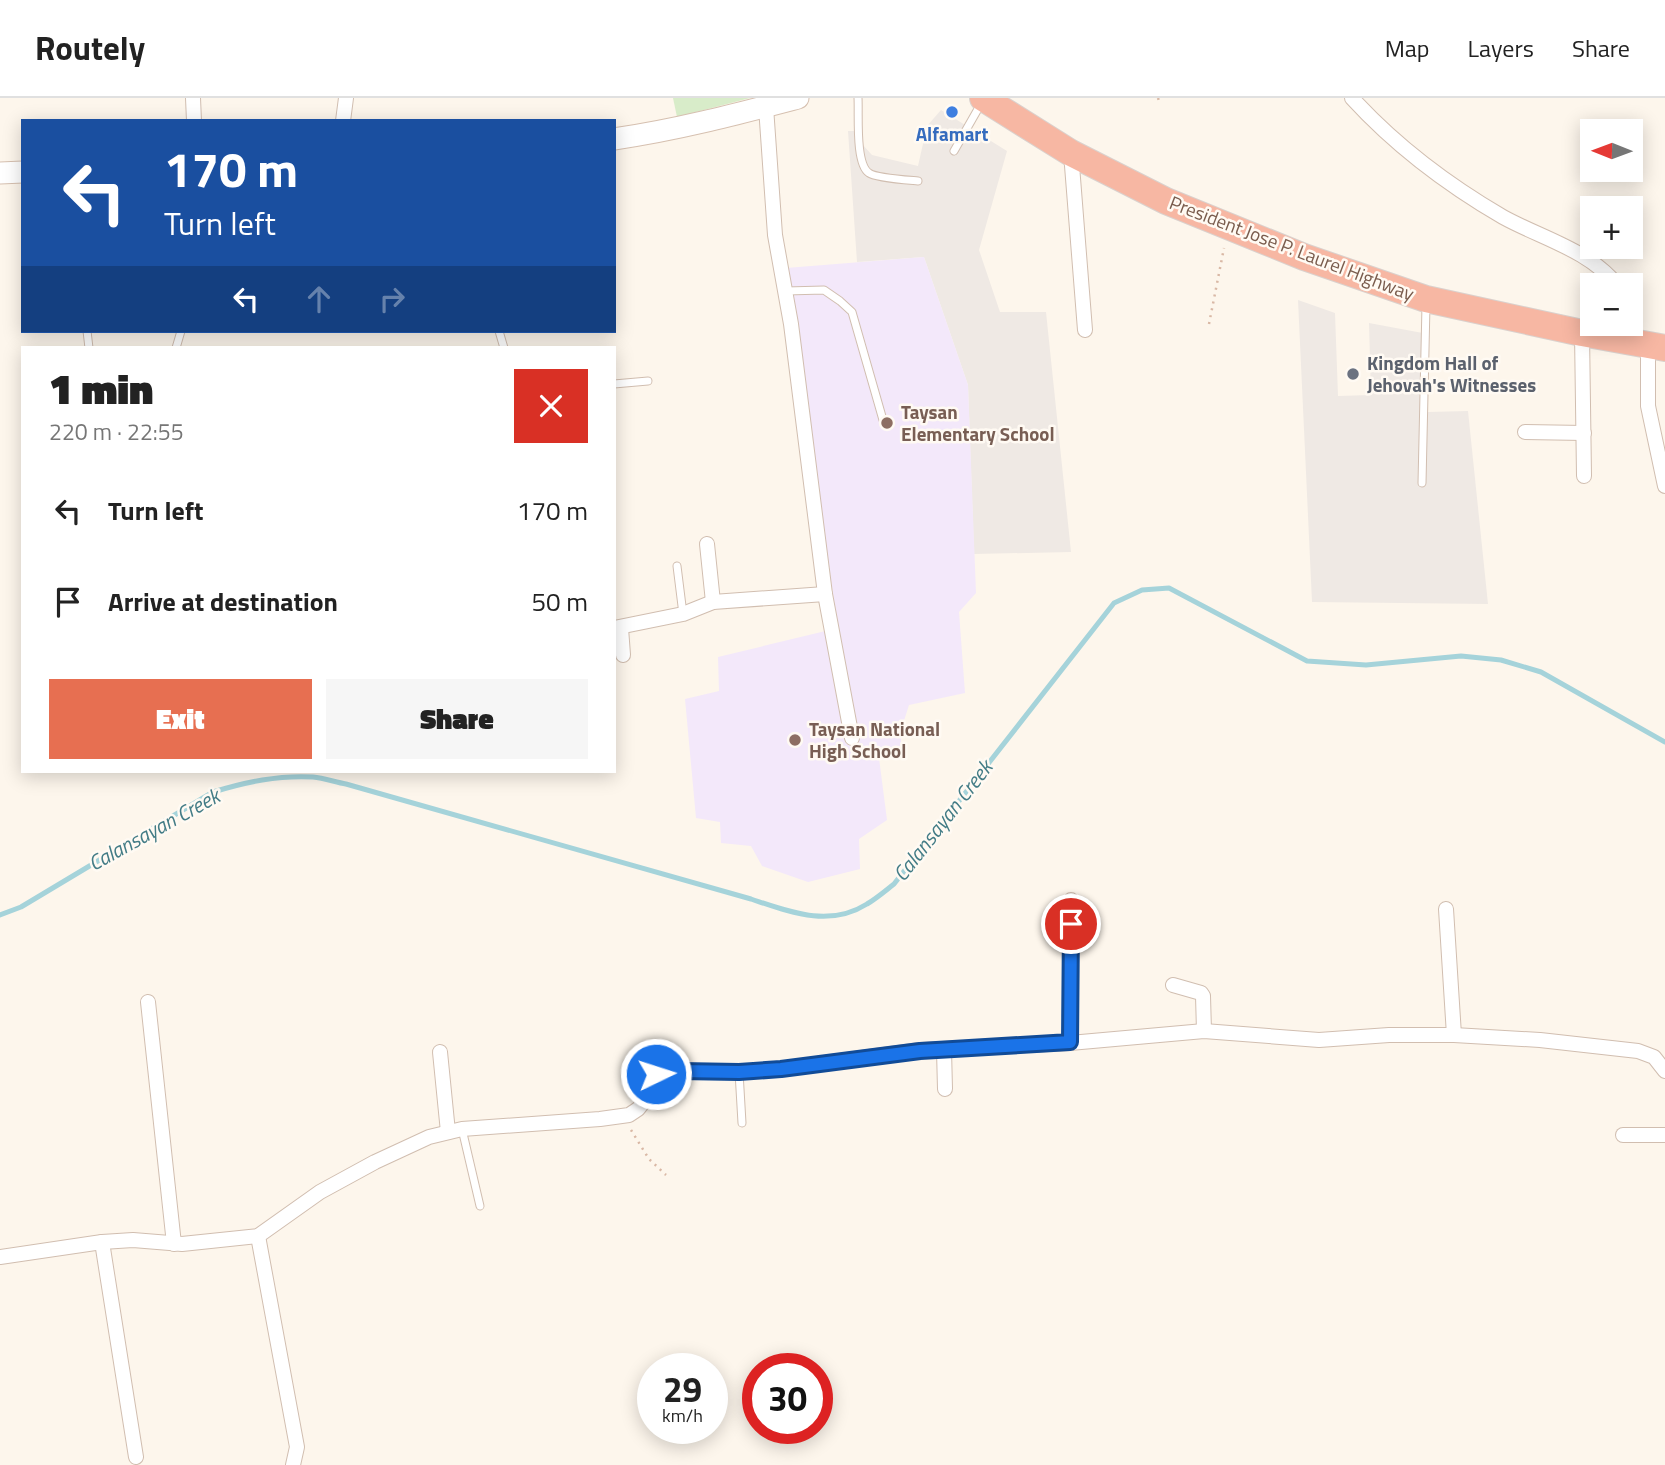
<!DOCTYPE html>
<html lang="en">
<head>
<meta charset="utf-8">
<style>
	:root { --surface:#fff; --page:#f6f6f6; --text:#222; --muted:#767676; --line:#e0e0e0; --accent:#e76f51 }
	body { margin:0; font-family:"Titillium Web",sans-serif; background:var(--page); color:var(--text); height:100vh; display:flex; flex-direction:column; font-size:26px; white-space:nowrap }
	* { box-sizing:border-box; margin:0 }
	p { font-size:23px; color:var(--muted) }
	.icon { flex:none; width:38px; height:38px; fill:none; stroke:currentColor; stroke-width:2; stroke-linecap:round; stroke-linejoin:round }
	.map { position:relative; flex:1; overflow:hidden }
	.sheet { position:absolute; left:21px; top:248px; width:595px; height:427px; display:flex; flex-direction:column; background:var(--surface); border-radius:0px; box-shadow:0 4px 18px #0003 }
	.sheet>* { flex:none }
	.top-card { position:absolute; left:21px; top:21px; width:595px; height:214px; border-radius:0px; box-shadow:0 4px 18px #0003; background:#1a4fa0; color:#fff; overflow:hidden }
	.needle { width:46px; rotate:271deg }
	.fabs { position:absolute; left:1580px; top:21px; display:grid; gap:14px }
	.fabs a { display:grid; place-items:center; width:63px; height:63px; border-radius:0px; background:var(--surface); box-shadow:0 4px 18px #0003; font-size:35px }
	.speed { position:absolute; left:637px; top:1255px; display:flex; gap:14px; font-size:35px; font-weight:700; text-align:center }
	.speed>* { display:grid; place-content:center; width:91px; height:91px; border-radius:50%; background:var(--surface); box-shadow:0 4px 18px #0003; line-height:1 }
	.speed small { font-size:18px; font-weight:400 }
	.speed .limit { border:10px solid #d22; background:#fff; color:#111 }
	.pin { position:absolute; display:grid; place-items:center; width:60px; height:60px; color:#fff; margin:-30px; border:4px solid #fff; border-radius:50%; box-shadow:0 2px 7px #0007 }
	.me { position:absolute; width:77px; margin:-38px; rotate:86deg; stroke-linejoin:round; filter:drop-shadow(0 0 5px #0008) }
	.turn { display:flex; align-items:center; gap:24px; height:147px; padding:0 28px; font-size:32px }
	.turn .icon { width:91px; height:91px; stroke-width:2.5 }
	.turn b { display:block; font-size:49px; line-height:60px }
	.lanes { display:flex; align-items:center; height:66px; padding:0 28px; background:#0003; justify-content:center; gap:35px; direction:ltr }
	.lanes .off { opacity:.35 }
	.round { display:grid; place-items:center; flex:none; width:74px; height:74px; border-radius:0px; background:var(--page) }
	.head { display:flex; align-items:center; justify-content:space-between; height:119px; padding:0 28px }
	h1 { font-size:42px; font-weight:800; line-height:52px }
	.button { display:flex; gap:14px; margin-top:auto; padding:14px 28px }
	.button a { flex:1; height:80px; border-radius:0px; background:var(--accent); color:#fff; font-size:28px; font-weight:800; line-height:80px; text-align:center }
	.button a+a { background:var(--page); color:var(--text) }
	ul { padding:0; list-style:none }
	li { display:flex; align-items:center; gap:21px; height:91px; padding:0 28px }
	li div { flex:1 }
	li b { display:block; font-size:26px }
	li em { font-style:normal }
	header { display:flex; align-items:center; gap:42px; box-sizing:border-box; height:98px; padding:0 35px; background:var(--surface); border-bottom:2px solid var(--line) }
	header strong { font-size:33px }
	nav { display:flex; gap:38px; margin-inline-start:auto; font-size:24px }
	.map>svg:first-child { display:block }
	.industrial { fill:#efe9e4 }
	.education { fill:#f3e8fa }
	.green { fill:#d8ecc9 }
	.lines { fill:none; stroke-linecap:round; stroke-linejoin:round }
	.stream { stroke:#a5d3da; stroke-width:5 }
	.lane-casing { stroke:#d1beb0; stroke-width:9 }
	.street-casing { stroke:#d1beb0; stroke-width:16 }
	.secondary-casing { stroke:#d6c0b0; stroke-width:23 }
	.highway-casing { stroke:#dad1cd; stroke-width:28 }
	.path { stroke:#d9b8a5; stroke-width:2.5; stroke-dasharray:2 5; stroke-linecap:butt }
	.lane { stroke:#fff; stroke-width:7 }
	.street { stroke:#fff; stroke-width:14 }
	.secondary { stroke:#fff; stroke-width:21 }
	.highway { stroke:#f7b7a3; stroke-width:26 }
	.route-casing { stroke:#114b97; stroke-width:18 }
	.route { stroke:#1a73e8; stroke-width:12 }
	.shop-dot { fill:#3f7fe0; stroke:#fffaf3; stroke-width:2.5 }
	.worship-dot { fill:#6b7280; stroke:#fffaf3; stroke-width:2.5 }
	.education-dot { fill:#8d6e63; stroke:#fffaf3; stroke-width:2.5 }
	.labels { text-anchor:middle; stroke-width:5; stroke-linejoin:round; paint-order:stroke }
	.shop-label { font-size:19px; font-weight:bold; fill:#366cbe; stroke:#fffaf3 }
	.street-label { font-size:19px; fill:#7a5c4d; stroke:#fffaf3 }
	.worship-label { font-size:19px; font-weight:bold; fill:#5b616d; stroke:#fffaf3; text-anchor:start }
	.education-label { font-size:19px; font-weight:bold; fill:#785e54; stroke:#fffaf3; text-anchor:start }
	.water-label { font-size:21px; font-style:italic; fill:#437c86; stroke:#fffaf3 }
</style>
</head>
<body>
<header>
<strong>Routely</strong>
<nav><a>Map</a><a>Layers</a><a>Share</a></nav>
</header>
<div class="map">
<svg width="1665" height="1367" viewBox="0 0 1665 1367">
	<rect width="100%" height="100%" fill="#fdf6ec"/>
	<g class="industrial">
		<path d="M 941,12 L 1007,53 L 979,152 L 1000,214 L 1046,214 L 1071,454 L 974,456 L 968,287 L 924,159 L 857,164 L 848,33 L 859,33 L 862,46 L 872,57 L 918,68 L 927,28 Z"/>
		<path d="M 1298,202 L 1335,215 L 1338,298 L 1371,297 L 1369,225 L 1428,236 L 1428,314 L 1468,313 L 1488,506 L 1312,504 Z"/>
	</g>
	<path class="education" d="M 924,159 L 968,287 L 976,495 L 959,514 L 965,595 L 909,607 L 901,632 L 901,652 L 879,660 L 887,722 L 859,741 L 860,771 L 808,784 L 762,768 L 751,748 L 721,745 L 720,724 L 696,720 L 685,601 L 719,593 L 718,559 L 838,530 L 786,170 Z"/>
	<path class="green" d="M 673,0 L 750,0 L 677,19 Z"/>
	<g class="lines">
		<path class="stream" d="M 0,817 L 21,809 L 213,694 C 246,684 278,677 313,679 C 324,680 335,684 346,686 L 751,801 C 790,814 829,830 867,806 C 877,800 885,793 894,786 L 1114,505 L 1142,492 L 1169,490 L 1307,563 L 1366,567 L 1461,558 L 1501,562 L 1541,574 L 1665,644"/>
		<g class="lane-casing">
			<g id="lane">
				<path d="M 858,0 C 859,16 855,66 869,75 C 876,80 907,82 918,83"/>
				<path d="M 954,53 L 982,4"/>
				<path d="M 786,193 L 824,192 L 840,203 L 852,214 L 883,322"/>
				<path d="M 87,233 L 89,250"/>
				<path d="M 499,233 L 504,250"/>
				<path d="M 176,250 L 181,233"/>
				<path d="M 614,286 L 648,283"/>
				<path d="M 1422,385 L 1426,207"/>
				<path d="M 677,468 L 683,516"/>
				<path d="M 739,974 L 742,1025"/>
				<path d="M 462,1031 L 480,1108"/>
			</g>
		</g>
		<g class="street-casing">
			<g id="street">
				<path d="M 193,0 L 194,23"/>
				<path d="M 1352,0 C 1395,47 1448,87 1503,119 C 1541,140 1589,152 1617,187"/>
				<path d="M 766,9 L 775,137 L 791,226 L 825,496 L 852,640"/>
				<path d="M 343,23 L 346,0"/>
				<path d="M 1071,55 L 1085,232"/>
				<path d="M 1582,235 L 1584,378"/>
				<path d="M 1648,247 L 1648,308 L 1665,388"/>
				<path d="M 1525,334 L 1584,335"/>
				<path d="M 707,446 L 713,504"/>
				<path d="M 614,530 L 683,516 L 713,504 L 825,496"/>
				<path d="M 621,530 L 623,557"/>
				<path d="M 1446,811 L 1454,937"/>
				<path d="M 1173,887 L 1201,895 L 1203,898 L 1204,933"/>
				<path d="M 148,904 L 174,1146"/>
				<path d="M 1070,945 L 1071,802"/>
				<path d="M 944,952 L 945,991"/>
				<path d="M 440,954 L 448,1034"/>
				<path d="M 1623,1037 L 1665,1037"/>
				<path d="M 258,1138 L 297,1349 L 293,1367"/>
				<path d="M 102,1144 L 136,1359"/>
				<path d="M 0,1159 L 102,1144 L 133,1142 L 182,1146 L 258,1138 L 320,1094 L 375,1064 L 429,1039 L 462,1031 L 600,1021 L 629,1017 L 638,1011 L 646,1001 L 650,984 L 656,976 L 680,973 L 739,974 L 781,971 L 920,952 L 1070,945 L 1204,933 L 1319,942 L 1389,937 L 1454,937 L 1540,942 L 1638,953 L 1654,959 L 1665,973"/>
			</g>
		</g>
		<g class="secondary-casing">
			<g id="secondary">
				<path d="M 614,41 C 677,32 737,16 798,0"/>
				<path d="M 0,75 L 23,74"/>
			</g>
		</g>
		<g class="highway-casing">
			<path id="highway" d="M 983,0 L 1071,55 L 1166,103 L 1304,159 L 1426,201 L 1582,235 L 1665,250"/>
		</g>
		<g class="path">
			<path d="M 1158,0 L 1159,3"/>
			<path d="M 1209,226 L 1224,150"/>
			<path d="M 631,1032 L 649,1061 L 666,1077"/>
		</g>
		<use href="#lane" class="lane"/>
		<use href="#street" class="street"/>
		<use href="#secondary" class="secondary"/>
		<use href="#highway" class="highway"/>
	</g>
	<g class="lines">
		<g class="route-casing">
			<path id="route" d="M 656,976 L 680,973 L 739,974 L 781,971 L 920,953 L 1070,944 L 1071,826"/>
		</g>
		<use href="#route" class="route"/>
	</g>
	<circle class="shop-dot" cx="952" cy="14" r="7"/>
	<circle class="worship-dot" cx="1353" cy="276" r="7"/>
	<g class="education-dot">
		<circle cx="887" cy="325" r="7"/>
		<circle cx="795" cy="642" r="7"/>
	</g>
	<g class="labels">
		<g class="shop-label">
			<text x="952" y="43">Alfamart</text>
		</g>
		<g class="street-label">
			<text transform="translate(1292 150) rotate(21)" y="7">President Jose P. Laurel Highway</text>
		</g>
		<g class="worship-label">
			<text x="1367" y="272">Kingdom Hall of<tspan x="1367" dy="22">Jehovah's Witnesses</tspan></text>
		</g>
		<g class="education-label">
			<text x="901" y="321">Taysan<tspan x="901" dy="22">Elementary School</tspan></text>
			<text x="809" y="638">Taysan National<tspan x="809" dy="22">High School</tspan></text>
		</g>
		<g class="water-label">
			<text transform="translate(943 723) rotate(-52)" y="7">Calansayan Creek</text>
			<text transform="translate(154 732) rotate(-29)" y="7">Calansayan Creek</text>
		</g>
	</g>
</svg>
<div class="fabs">
<a><svg class="needle" viewBox="-14 -14 28 28"><path d="M0-13l5 13h-10z" fill="#e53935"/><path d="M0 13l5-13h-10z" fill="#767676"/></svg></a>
<a>+</a>
<a>−</a>
</div>
<div class="speed"><div>29<small>km/h</small></div><div class="limit">30</div></div>
<div class="pin" style="left:1071px;top:826px;background:#d93025"><svg class="icon" aria-label="arrive" viewBox="0 0 24 24"><path d="M6 21V4h12l-3 4 3 4H6"/></svg></div>
<svg class="me" style="left:656px;top:976px" viewBox="-20 -20 40 40"><circle r="17" fill="#1a73e8" stroke="#fff" stroke-width="3"/><path d="M0-11L8 9 0 5-8 9z" fill="#fff"/></svg>
<div class="top-card">
<div class="turn"><svg class="icon" aria-label="left" viewBox="0 0 24 24"><path d="M17 20v-9H6M10 6l-5 5 5 5"/></svg><div><b>170 m</b>Turn left</div></div>
<div class="lanes"><svg class="icon" aria-label="left" viewBox="0 0 24 24"><path d="M17 20v-9H6M10 6l-5 5 5 5"/></svg><svg class="icon off" aria-label="ahead" viewBox="0 0 24 24"><path d="M12 20V5M6 11l6-6 6 6"/></svg><svg class="icon off" aria-label="right" viewBox="0 0 24 24"><path d="M7 20v-9h11M14 6l5 5-5 5"/></svg></div>
</div>
<section class="sheet">
<div class="head"><div><h1>1 min</h1><p>220 m · 22:55</p></div><a class="round" style="background:#d93025;color:#fff"><svg class="icon" aria-label="close" viewBox="0 0 24 24"><path d="M6 6l12 12M18 6L6 18"/></svg></a></div>
<ul>
<li><svg class="icon" aria-label="left" viewBox="0 0 24 24"><path d="M17 20v-9H6M10 6l-5 5 5 5"/></svg><div><b>Turn left</b></div><em>170 m</em></li>
<li><svg class="icon" aria-label="arrive" viewBox="0 0 24 24"><path d="M6 21V4h12l-3 4 3 4H6"/></svg><div><b>Arrive at destination</b></div><em>50 m</em></li>
</ul>
<div class="button"><a>Exit</a><a>Share</a></div>
</section>
</div>
</body>
</html>
